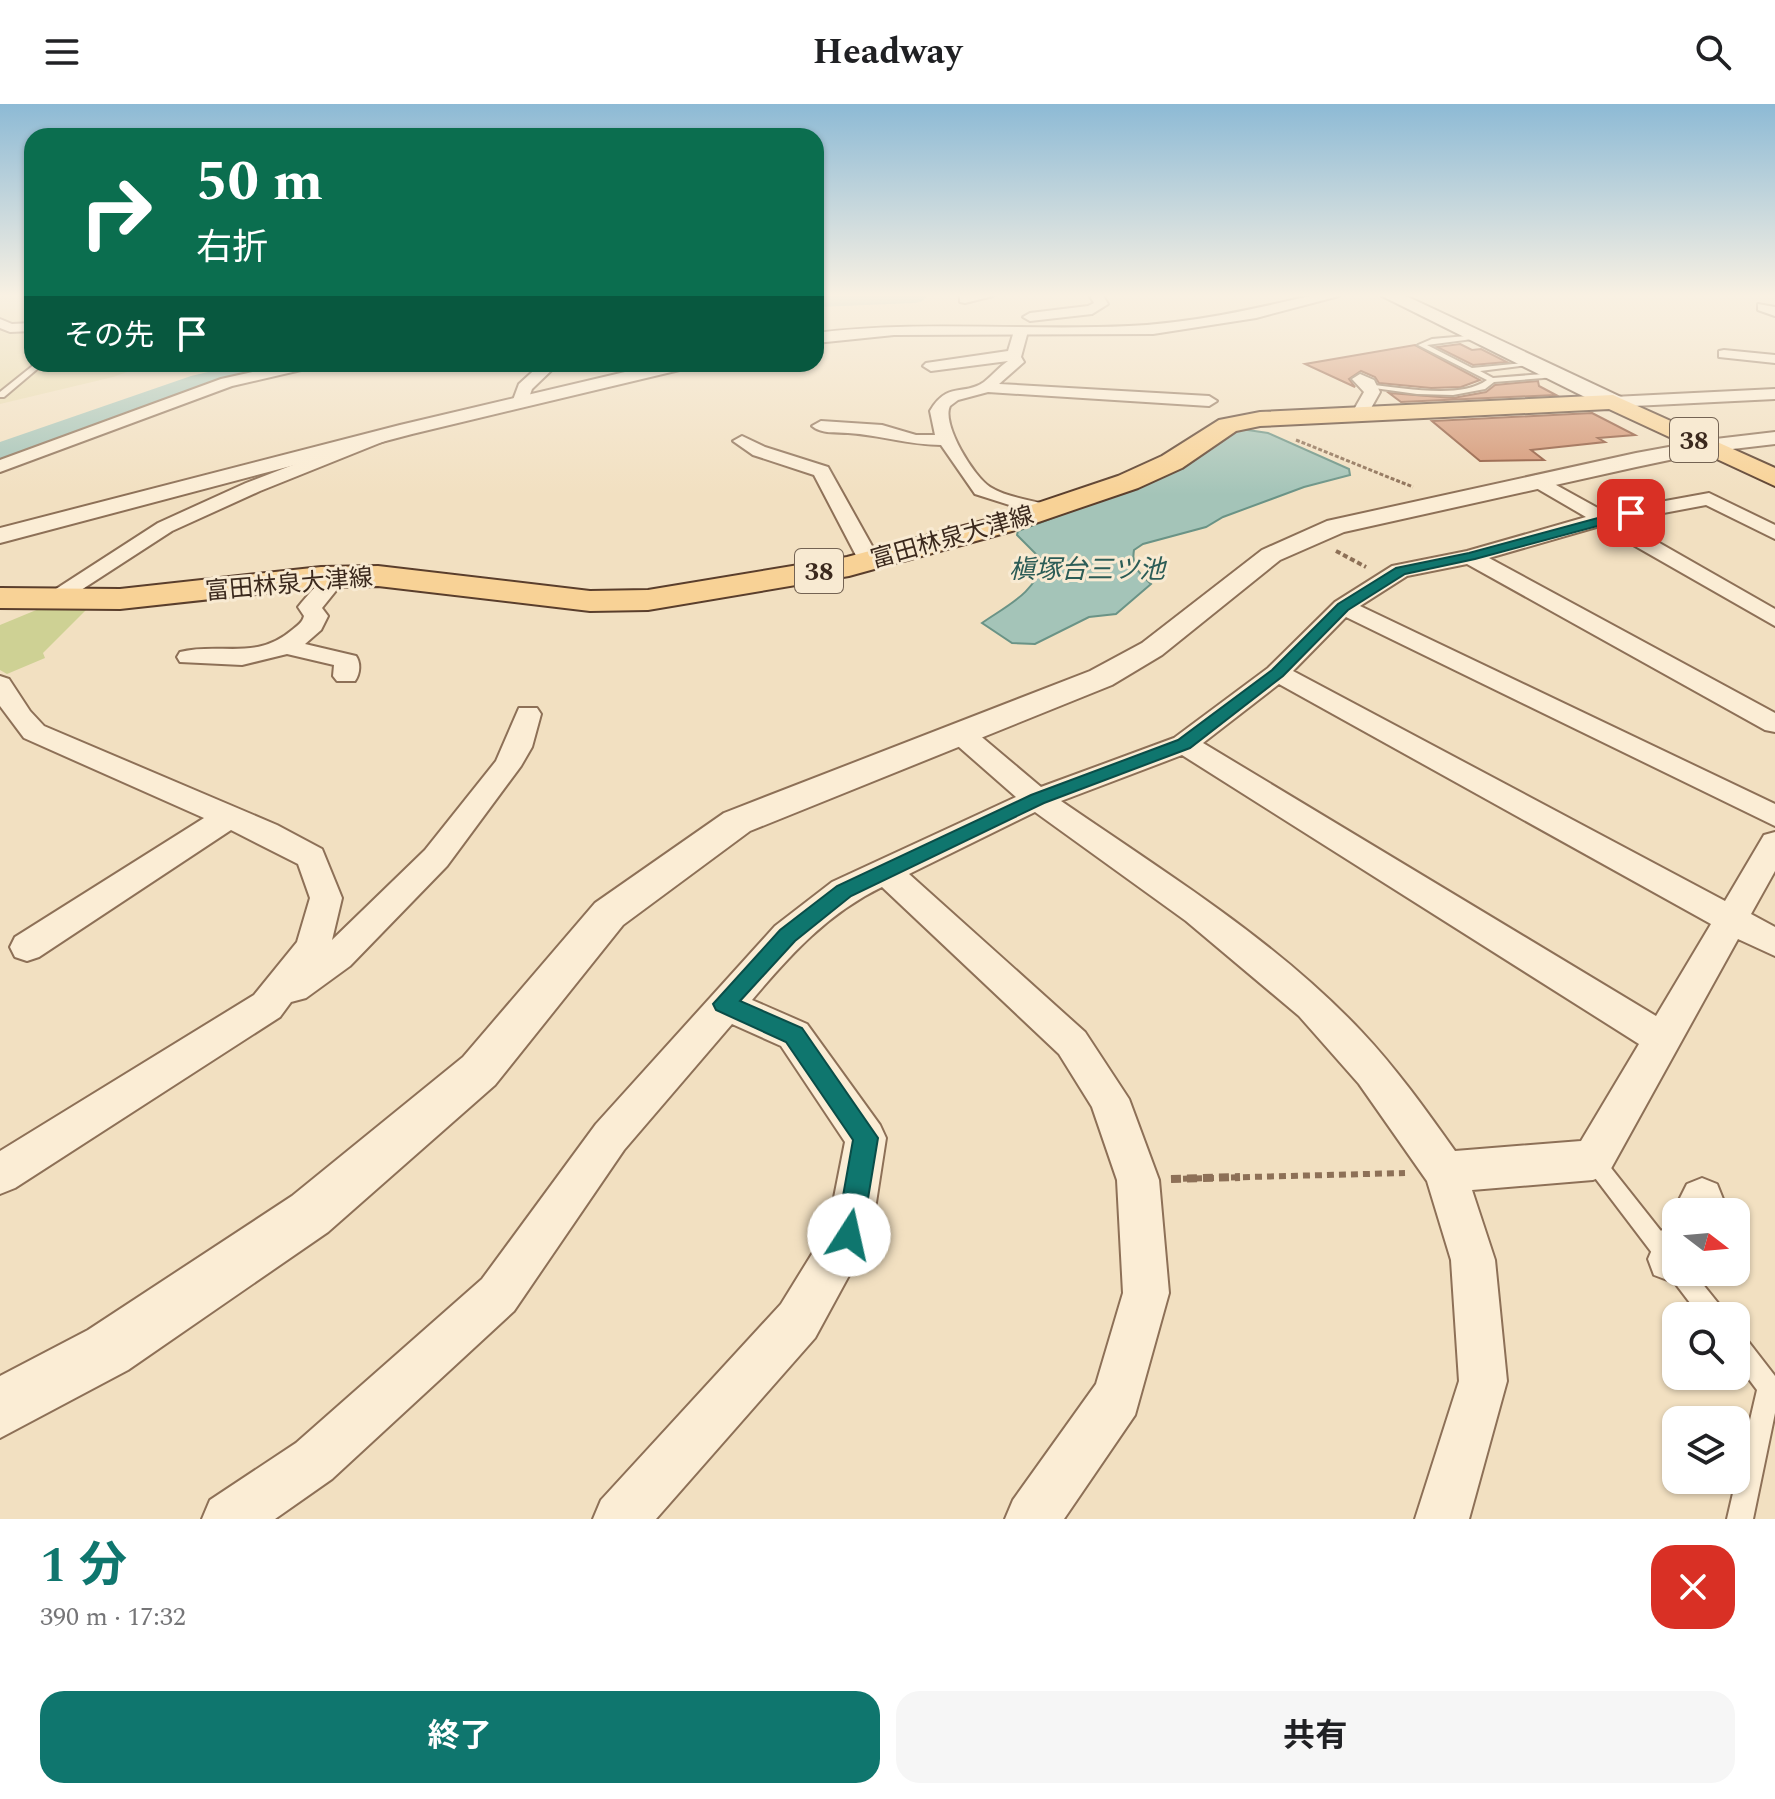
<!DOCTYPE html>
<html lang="ja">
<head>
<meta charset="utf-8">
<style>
	:root { --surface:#fff; --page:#f6f6f6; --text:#202124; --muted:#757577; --accent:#0f766e }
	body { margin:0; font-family:Spectral,"Noto Sans JP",serif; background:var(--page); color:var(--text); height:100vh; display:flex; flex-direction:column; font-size:30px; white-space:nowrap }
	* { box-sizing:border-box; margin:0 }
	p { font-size:26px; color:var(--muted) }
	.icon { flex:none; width:44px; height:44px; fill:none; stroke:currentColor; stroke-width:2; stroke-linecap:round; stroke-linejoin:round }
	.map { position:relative; height:1415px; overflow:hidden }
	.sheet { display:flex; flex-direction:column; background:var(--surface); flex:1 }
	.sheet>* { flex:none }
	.top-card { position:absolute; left:24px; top:24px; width:800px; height:244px; border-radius:24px; box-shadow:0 2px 6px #0004; background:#0b6e4f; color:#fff; overflow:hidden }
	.needle { width:52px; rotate:106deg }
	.fabs { position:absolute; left:1662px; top:1094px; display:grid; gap:16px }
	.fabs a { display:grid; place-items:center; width:88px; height:88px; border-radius:16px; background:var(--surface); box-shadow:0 2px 6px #0004; font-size:40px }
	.pin { position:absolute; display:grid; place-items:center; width:68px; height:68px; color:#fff; margin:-34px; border-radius:16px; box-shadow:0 4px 12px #0006 }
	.me { position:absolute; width:88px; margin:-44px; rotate:10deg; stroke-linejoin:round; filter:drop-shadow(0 0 6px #0008) }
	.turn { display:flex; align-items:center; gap:28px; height:168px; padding:0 40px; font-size:36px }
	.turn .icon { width:104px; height:104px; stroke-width:2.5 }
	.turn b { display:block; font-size:56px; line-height:68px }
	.then { display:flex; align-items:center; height:76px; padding:0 40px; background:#0003; gap:16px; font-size:30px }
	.round { display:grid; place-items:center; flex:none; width:84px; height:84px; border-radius:24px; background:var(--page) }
	.head { display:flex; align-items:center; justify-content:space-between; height:136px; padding:0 40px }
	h1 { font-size:48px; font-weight:700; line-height:60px; color:var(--accent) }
	.primary-button { display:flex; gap:16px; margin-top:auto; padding:16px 40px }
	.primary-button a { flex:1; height:92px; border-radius:24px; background:var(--accent); color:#fff; font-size:32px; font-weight:700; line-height:92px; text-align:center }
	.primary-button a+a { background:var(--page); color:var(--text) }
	header { display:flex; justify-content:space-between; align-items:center; height:104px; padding:0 40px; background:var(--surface); font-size:36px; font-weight:700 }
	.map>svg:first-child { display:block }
	.farmland { fill:#e8daae }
	.green { fill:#ced194 }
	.water { fill:#a4c4b8; stroke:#6a9386; stroke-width:2 }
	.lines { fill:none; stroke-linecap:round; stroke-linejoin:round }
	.river { fill:#a4c4b8; fill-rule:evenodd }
	.building { fill:#d39574; stroke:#8e563b; stroke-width:2 }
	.service-casing { stroke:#8d7057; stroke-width:4 }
	.minor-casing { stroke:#8d7057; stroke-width:4 }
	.tertiary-casing { stroke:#8d7057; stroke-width:4 }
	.secondary-casing { stroke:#6f513a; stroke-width:4 }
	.primary-casing { stroke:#5a3e2c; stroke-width:4 }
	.path-far3 { stroke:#8d7057; stroke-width:3; stroke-dasharray:4 2; stroke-linecap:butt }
	.path-far2 { stroke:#8d7057; stroke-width:4; stroke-dasharray:5 3; stroke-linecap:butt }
	.path-far1 { stroke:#8d7057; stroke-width:6; stroke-dasharray:7 5; stroke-linecap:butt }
	.path { stroke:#8d7057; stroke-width:8; stroke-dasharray:10 6; stroke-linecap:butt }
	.service { fill:#fbedd5; fill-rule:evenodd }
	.minor { fill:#fbedd5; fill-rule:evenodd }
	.tertiary { fill:#fbedd5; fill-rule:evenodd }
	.secondary { fill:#fbedd5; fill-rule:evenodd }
	.primary { fill:#f8d296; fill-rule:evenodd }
	.route { fill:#0f766e; stroke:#0a4d48; stroke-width:2 }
	.labels { text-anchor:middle; stroke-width:6; stroke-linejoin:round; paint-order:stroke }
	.far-street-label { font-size:24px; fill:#3b291d; stroke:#f8ead2 }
	.shield { fill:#f8ead2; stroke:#746353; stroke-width:2 }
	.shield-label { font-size:26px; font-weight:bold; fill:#3b291d }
	.far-water-label { font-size:26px; font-style:italic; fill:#2b5c56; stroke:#f8ead2 }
</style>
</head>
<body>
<header><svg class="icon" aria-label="menu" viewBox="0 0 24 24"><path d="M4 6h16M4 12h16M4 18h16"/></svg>Headway<svg class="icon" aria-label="search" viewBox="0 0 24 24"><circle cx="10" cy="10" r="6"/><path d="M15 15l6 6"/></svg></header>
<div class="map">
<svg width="1775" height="1415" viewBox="0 0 1775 1415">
	<rect width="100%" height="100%" fill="#f2e0c1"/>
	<path class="farmland" d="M 0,192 L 32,192 L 32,260 L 150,260 L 113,273 L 0,300 Z"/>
	<path class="green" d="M 46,502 L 88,504 L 43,549 L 45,554 L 7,570 L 0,566 L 0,521 Z"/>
	<path class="water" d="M 1241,325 L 1268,329 L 1349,365 L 1350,371 L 1304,383 L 1223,413 L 1206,423 L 1143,440 L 1134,446 C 1131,463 1139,469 1151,480 L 1116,510 L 1089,513 L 1035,540 L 1012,539 L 982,519 C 1006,502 1038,488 1042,456 L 1017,431 L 1018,427 L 1140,381 Z"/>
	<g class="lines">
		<g class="river">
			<path d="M 816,192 L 927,192 L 923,197 L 915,199 L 816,203 Z"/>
			<path d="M 242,260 L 293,260 L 289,266 L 210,285 L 38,348 L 0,358 L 0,338 L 191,272 Z"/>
		</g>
	</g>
	<g class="building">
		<path d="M 1460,240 L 1472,246 L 1481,245 L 1507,258 L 1473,261 L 1437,243 Z"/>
		<path d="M 1415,241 L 1480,276 L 1461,283 L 1431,284 L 1379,279 L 1375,273 L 1361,267 L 1349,275 L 1355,283 L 1305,260 Z"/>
		<path d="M 1538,277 L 1539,282 L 1556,291 L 1401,298 L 1389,289 L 1453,294 L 1486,288 L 1495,281 Z"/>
		<path d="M 1592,309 L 1635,331 L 1598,334 L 1605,338 L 1531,346 L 1544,356 L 1480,357 L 1432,317 Z"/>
	</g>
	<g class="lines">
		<g class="service-casing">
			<g id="service">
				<path d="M 1478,231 L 1480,234 L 1427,241 L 1472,264 L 1533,258 L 1537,260 L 1480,267 L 1493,274 L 1556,269 L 1560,271 L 1556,273 L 1494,278 L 1485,285 L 1453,291 L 1417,290 L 1367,283 L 1371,281 C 1403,283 1459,296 1487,276 L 1418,241 L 1432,235 Z"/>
				<path d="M 35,260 L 43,260 L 4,293 L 0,293 L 0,288 Z"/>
				<path d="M 1593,1047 L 1600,1050 L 1676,1146 L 1676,1168 L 1693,1168 L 1722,1204 L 1725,1212 L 1700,1212 L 1586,1062 L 1583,1056 L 1586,1050 Z"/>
				<path d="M 1736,1229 L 1744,1232 L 1775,1272 L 1775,1309 L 1753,1415 L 1727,1415 L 1757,1286 L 1736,1258 Z"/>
			</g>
		</g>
		<g class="minor-casing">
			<g id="minor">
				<path d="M 960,192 L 993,192 L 965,199 L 960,198 Z"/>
				<path d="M 1090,192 L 1103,192 L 1108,200 L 1092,210 L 1030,217 L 1023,213 L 1030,209 L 1088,202 L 1094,199 Z"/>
				<path d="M 1758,200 L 1775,203 L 1775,212 L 1758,206 Z"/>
				<path d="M 0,215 L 12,220 L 32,219 L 32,227 L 10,228 L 0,224 Z"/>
				<path d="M 1021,223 L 1028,227 L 1021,253 L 1024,258 L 999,280 L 1209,292 L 1217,297 L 1209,302 L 988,288 L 958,296 L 950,302 C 941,320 974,373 990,383 C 1008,394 1032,396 1051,402 L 1054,406 L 1044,412 L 975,390 L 941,341 C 909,341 880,331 848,329 C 836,328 821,330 812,322 L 821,317 L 882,321 L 916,331 L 935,331 L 930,307 C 947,277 965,292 984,278 C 992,272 999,263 1008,257 L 931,267 L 923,262 L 926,259 L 1008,247 L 1014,227 Z"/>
				<path d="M 1724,246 L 1775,251 L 1775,259 L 1719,253 L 1719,247 Z"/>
				<path d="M 288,260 L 317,260 L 314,263 L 232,282 L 0,368 L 0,356 L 221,275 Z"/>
				<path d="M 541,260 L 558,260 L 532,285 L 527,299 L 515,299 L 513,296 L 519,280 Z"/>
				<path d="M 1360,270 L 1374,276 L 1380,288 L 1366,313 L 1360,314 L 1352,309 L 1364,288 L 1352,275 Z"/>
				<path d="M 1775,285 L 1775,295 L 1613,303 L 1605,298 L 1613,293 Z"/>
				<path d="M 381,327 L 390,332 L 387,336 L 260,387 L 172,427 L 61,499 L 45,499 L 42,494 L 158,419 L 246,379 Z"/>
				<path d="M 742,332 L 765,343 L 828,363 L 881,458 L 878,463 L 862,463 L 814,371 L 753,351 L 733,337 Z"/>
				<path d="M 1538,371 L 1605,408 L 1709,389 L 1775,421 L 1775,435 L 1706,401 L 1621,417 L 1775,505 L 1775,522 L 1600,422 L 1489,454 L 1775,609 L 1775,628 L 1765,626 L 1467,460 L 1407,472 L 1360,502 L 1775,700 L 1775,722 L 1346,513 L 1293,567 L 1725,797 L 1764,731 L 1775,728 L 1775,767 L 1751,810 L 1775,823 L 1775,852 L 1738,835 L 1608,1070 L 1593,1076 L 1472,1086 L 1495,1156 L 1507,1277 L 1469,1415 L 1415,1415 L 1459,1277 L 1451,1156 L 1427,1077 L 1359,980 L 1299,912 L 1186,817 L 1035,708 L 909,770 L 1085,928 L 1129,995 L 1159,1076 L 1169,1189 L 1135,1311 L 1064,1415 L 1005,1415 L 1013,1396 L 1096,1280 L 1123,1189 L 1117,1076 L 1092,1003 L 1059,950 L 882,783 C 828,809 790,851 752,896 L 807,920 L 880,1021 L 886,1034 L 871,1131 L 815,1234 L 656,1415 L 593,1415 L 601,1396 L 781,1200 L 828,1124 L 845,1038 L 781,942 L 732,920 L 624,1046 L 514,1207 L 332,1375 L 275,1415 L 202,1415 L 210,1396 L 296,1339 L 482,1175 L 596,1020 L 775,822 L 832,778 L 1016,693 L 951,636 L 947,630 L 951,624 L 961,621 L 971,624 L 1041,683 L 1174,634 L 1268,564 L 1335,498 L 1392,462 L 1467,447 L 1586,413 L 1531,381 L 1529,377 L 1531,373 ZM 1279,580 L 1711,820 L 1656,912 L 1203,639 ZM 1182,651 L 1639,940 L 1581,1037 L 1455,1047 C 1426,1006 1396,964 1361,927 C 1274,835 1164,768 1061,697 Z"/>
				<path d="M 336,466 L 347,473 L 322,504 L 328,512 L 321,526 L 305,540 L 356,552 C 361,559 360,570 355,577 L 337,577 L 333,572 L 334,561 L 287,550 L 242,561 L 180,558 L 177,553 L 180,548 C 220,538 256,557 292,526 C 298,521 302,519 304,512 L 298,503 L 302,498 L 328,468 Z"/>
				<path d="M 0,572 L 9,575 L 30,607 L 44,622 L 277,721 L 322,745 L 342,794 L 332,836 L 425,746 L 496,657 L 519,604 L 537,604 L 541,610 L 532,643 L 521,662 L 447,762 L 350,862 L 306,894 L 291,898 L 280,913 L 15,1084 L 0,1090 L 0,1047 L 254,891 L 297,838 L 310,794 L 298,760 L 231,726 L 39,853 L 27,857 L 15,853 L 10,843 L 15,833 L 204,714 L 24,634 L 0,602 Z"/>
				<path d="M 1702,1074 L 1717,1080 L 1723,1095 L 1718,1108 L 1676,1108 L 1676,1114 L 1673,1108 L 1687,1080 Z"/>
				<path d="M 1676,1121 L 1676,1168 L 1687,1168 L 1670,1177 L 1654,1171 L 1648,1155 L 1660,1127 Z"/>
			</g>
		</g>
		<g class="tertiary-casing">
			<g id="tertiary">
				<path d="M 1310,192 L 1339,192 L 1256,214 L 1153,230 L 894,231 L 816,239 L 816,229 C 920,216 1024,227 1129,222 C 1190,219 1250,206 1310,192 Z"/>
				<path d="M 659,260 L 691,260 L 688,264 L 412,330 L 0,439 L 0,424 L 400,321 Z"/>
				<path d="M 1775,328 L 1775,340 L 1707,348 L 1636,363 L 1344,428 L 1280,456 L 1162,551 L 1112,581 L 750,727 L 623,821 L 495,981 L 328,1128 L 128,1266 L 0,1334 L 0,1272 L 88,1226 L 292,1092 L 463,953 L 595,799 L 724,709 L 1090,567 L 1142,539 L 1262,446 L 1327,417 L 1636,349 L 1707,336 Z"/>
			</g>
		</g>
		<g class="secondary-casing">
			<path id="secondary" d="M 1382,192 L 1406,192 L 1621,293 L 1624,298 L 1621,303 L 1605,303 Z"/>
		</g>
		<g class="primary-casing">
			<path id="primary" d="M 1613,291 L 1775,364 L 1775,382 L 1609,305 L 1260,322 L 1236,327 L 1182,364 L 1138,384 L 1012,427 L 849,472 L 648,506 L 590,507 L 378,482 L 321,483 L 120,505 L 0,504 L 0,484 L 120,485 L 321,463 L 378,462 L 590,487 L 648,486 L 847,453 L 990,415 L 1118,372 L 1162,352 L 1219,316 L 1260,308 Z"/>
		</g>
		<path class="path-far3" d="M 1296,336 L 1413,383"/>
		<path class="path-far2" d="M 1336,447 L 1366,463"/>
		<path class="path-far1" d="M 1171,1075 L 1405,1069"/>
		<path class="path" d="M 1171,1075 L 1240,1073"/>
		<use href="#service" class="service"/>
		<use href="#minor" class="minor"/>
		<use href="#tertiary" class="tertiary"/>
		<use href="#secondary" class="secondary"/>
		<use href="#primary" class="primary"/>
	</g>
	<linearGradient id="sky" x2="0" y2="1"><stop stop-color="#8dbad5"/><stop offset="0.49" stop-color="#f9f1e3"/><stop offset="1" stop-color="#f9f1e3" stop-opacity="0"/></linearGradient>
	<rect width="1775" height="391" fill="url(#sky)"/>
	<path class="route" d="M 1631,405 L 1637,409 L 1635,412 L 1475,455 L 1405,470 L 1348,506 L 1283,572 L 1190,644 L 1044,699 L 851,792 L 795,837 L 740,897 L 802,924 L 878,1034 L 862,1131 L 858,1140 L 849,1144 L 840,1140 L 836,1131 L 853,1036 L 786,938 L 716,906 L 713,900 L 780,826 L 837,782 L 1031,691 L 1178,636 L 1272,566 L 1338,500 L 1396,464 L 1469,449 Z"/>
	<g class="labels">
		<g class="far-street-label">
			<text transform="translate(952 433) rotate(-16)" y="8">富田林泉大津線</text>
			<text transform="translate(289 480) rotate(-5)" y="8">富田林泉大津線</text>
		</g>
		<g class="shield">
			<rect x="1670" y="314" width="48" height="44" rx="6"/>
			<rect x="795" y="445" width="48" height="44" rx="6"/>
		</g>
		<g class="shield-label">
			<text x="1694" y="345">38</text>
			<text x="819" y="476">38</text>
		</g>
		<g class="far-water-label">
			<text x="1087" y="474">槇塚台三ツ池</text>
		</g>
	</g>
</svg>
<div class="fabs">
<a><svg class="needle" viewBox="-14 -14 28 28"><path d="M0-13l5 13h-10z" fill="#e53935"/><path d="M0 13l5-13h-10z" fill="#757577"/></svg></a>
<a><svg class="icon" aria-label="search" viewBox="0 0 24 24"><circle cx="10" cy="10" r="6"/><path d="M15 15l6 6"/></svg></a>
<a><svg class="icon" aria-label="layers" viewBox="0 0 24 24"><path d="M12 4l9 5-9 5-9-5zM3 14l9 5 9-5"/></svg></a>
</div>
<div class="pin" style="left:1631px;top:409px;background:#d93025"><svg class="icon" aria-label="arrive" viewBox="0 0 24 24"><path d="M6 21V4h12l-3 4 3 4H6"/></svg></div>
<svg class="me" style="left:849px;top:1131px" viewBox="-20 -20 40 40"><circle r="19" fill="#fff"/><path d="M0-13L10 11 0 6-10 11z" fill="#0f766e"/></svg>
<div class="top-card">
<div class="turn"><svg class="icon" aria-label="right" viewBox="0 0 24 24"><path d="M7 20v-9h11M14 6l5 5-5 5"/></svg><div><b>50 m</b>右折</div></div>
<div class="then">その先<svg class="icon" aria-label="arrive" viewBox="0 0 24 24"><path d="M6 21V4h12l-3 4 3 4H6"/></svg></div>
</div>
</div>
<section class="sheet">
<div class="head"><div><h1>1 分</h1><p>390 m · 17:32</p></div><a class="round" style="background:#d93025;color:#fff"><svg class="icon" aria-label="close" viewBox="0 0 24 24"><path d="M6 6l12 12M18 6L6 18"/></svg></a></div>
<div class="primary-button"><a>終了</a><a>共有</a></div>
</section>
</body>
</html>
